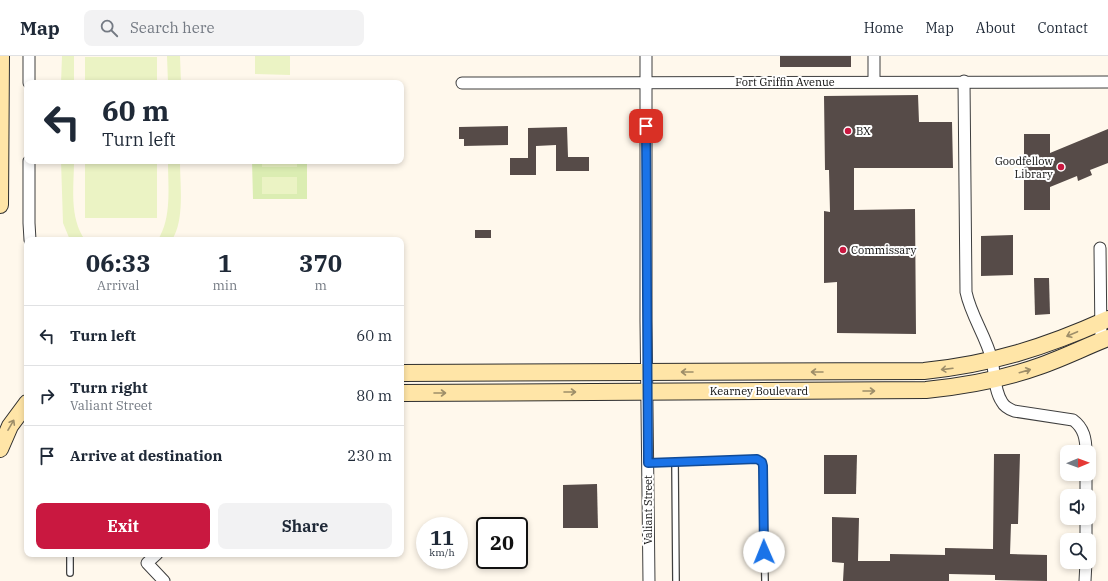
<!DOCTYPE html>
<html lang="en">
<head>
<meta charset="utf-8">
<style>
	:root { --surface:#fff; --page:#f2f2f3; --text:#1f2937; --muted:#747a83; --line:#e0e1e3; --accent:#c91840 }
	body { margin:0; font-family:"IBM Plex Serif",serif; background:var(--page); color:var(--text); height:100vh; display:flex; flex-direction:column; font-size:15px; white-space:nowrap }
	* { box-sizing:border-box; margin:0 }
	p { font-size:13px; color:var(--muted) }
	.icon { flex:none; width:22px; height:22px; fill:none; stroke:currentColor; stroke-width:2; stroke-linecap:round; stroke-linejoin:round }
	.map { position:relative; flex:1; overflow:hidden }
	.sheet { position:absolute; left:24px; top:181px; width:380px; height:320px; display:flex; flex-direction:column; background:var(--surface); border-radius:8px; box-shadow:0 2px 6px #0003 }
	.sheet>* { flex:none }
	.top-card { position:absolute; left:24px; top:24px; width:380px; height:84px; border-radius:8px; box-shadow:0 2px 6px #0003; background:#fff; color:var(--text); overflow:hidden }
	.needle { width:26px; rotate:89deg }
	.buttons { position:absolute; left:1060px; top:389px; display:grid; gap:8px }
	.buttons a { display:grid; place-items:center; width:36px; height:36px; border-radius:8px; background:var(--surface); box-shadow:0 2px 6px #0003; font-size:20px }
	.speed { position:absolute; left:416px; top:461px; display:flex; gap:8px; font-size:20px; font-weight:700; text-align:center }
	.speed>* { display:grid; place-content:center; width:52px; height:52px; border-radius:50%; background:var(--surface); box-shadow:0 2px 6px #0003; line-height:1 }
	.speed small { font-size:10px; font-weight:400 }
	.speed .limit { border:2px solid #111; border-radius:6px; background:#fff; color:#111 }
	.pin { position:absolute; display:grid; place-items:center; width:34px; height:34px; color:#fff; margin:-17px; border-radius:8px; box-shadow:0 2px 6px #0006 }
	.me { position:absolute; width:44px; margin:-22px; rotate:359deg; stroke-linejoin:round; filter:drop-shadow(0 0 3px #0008) }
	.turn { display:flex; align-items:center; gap:14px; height:84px; padding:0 12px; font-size:18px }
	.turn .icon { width:52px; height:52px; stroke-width:2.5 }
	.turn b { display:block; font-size:28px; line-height:34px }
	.eta { display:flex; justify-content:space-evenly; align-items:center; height:68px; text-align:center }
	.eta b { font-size:24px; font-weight:700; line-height:28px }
	.primary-button { display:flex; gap:8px; margin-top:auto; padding:8px 12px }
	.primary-button a { flex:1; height:46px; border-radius:8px; background:var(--accent); color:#fff; font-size:16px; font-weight:700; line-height:46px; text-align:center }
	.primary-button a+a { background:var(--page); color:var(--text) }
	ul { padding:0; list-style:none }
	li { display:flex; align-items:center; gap:12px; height:60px; padding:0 12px; border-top:1px solid var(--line) }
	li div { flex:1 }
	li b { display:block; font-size:15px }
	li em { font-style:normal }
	header { display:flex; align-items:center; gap:24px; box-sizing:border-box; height:56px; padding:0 20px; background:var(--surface); border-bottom:1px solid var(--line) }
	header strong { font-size:19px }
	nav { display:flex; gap:22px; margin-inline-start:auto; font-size:14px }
	.search { width:280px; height:36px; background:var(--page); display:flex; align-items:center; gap:10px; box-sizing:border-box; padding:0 14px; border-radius:8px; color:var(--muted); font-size:15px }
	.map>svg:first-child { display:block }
	.green { fill:#dbedb2 }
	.pitch { fill:#ebf3c4 }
	.building { fill:#564b48 }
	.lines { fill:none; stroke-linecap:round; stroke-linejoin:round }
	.lane-casing { stroke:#3f3f3f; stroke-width:8 }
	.street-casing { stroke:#3f3f3f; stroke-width:13 }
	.secondary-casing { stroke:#2e2e2e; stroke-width:18 }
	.lane { stroke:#fff; stroke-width:5.5 }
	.street { stroke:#fff; stroke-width:11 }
	.secondary { stroke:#ffe5a7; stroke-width:16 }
	.oneway { stroke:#9e8e69 }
	.route-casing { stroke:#114b97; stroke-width:10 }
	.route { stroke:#1a73e8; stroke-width:7 }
	.poi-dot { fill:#c91840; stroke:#fff; stroke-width:1.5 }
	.labels { text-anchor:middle; stroke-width:4; stroke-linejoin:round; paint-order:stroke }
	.street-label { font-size:11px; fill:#0c0c0c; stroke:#fff }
	.poi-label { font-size:11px; fill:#0c0c0c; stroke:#fff; text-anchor:start }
</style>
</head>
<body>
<header>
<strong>Map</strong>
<div class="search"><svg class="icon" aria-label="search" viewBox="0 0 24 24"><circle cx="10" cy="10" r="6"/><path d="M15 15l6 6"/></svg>Search here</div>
<nav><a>Home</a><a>Map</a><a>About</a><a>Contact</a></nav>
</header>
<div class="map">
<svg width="1108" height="525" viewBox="0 0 1108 525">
	<rect width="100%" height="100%" fill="#fff8ec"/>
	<path class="green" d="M 252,105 L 307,105 L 307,143 L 253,143 Z"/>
	<g class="pitch">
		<path d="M 62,0 L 74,0 L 74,27 L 61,27 Z"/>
		<path d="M 167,0 L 180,0 L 181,27 L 168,27 Z"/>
		<path d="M 255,0 L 290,0 L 290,19 L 255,18 Z"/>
		<rect x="85" y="1" width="72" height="26"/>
		<path d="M 61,105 L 74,105 C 74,131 69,161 85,184 L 70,184 L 63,167 Z"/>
		<rect x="85" y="105" width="72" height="57"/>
		<path d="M 168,105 L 180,105 C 180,129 185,164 172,184 L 158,184 C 172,161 168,132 168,105 Z"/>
		<rect x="262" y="105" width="35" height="6"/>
		<rect x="262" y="121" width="35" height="17"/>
	</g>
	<g class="building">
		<rect x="780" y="0" width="71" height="11"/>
		<path d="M 918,39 L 919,66 L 952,66 L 953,112 L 854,112 L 854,154 L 915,153 L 916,278 L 837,277 L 837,226 L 824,227 L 824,155 L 830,156 L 829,114 L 825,114 L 824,40 Z"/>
		<path d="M 508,70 L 508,89 L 464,90 L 464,83 L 459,83 L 459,71 Z"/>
		<path d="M 567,71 L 568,101 L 589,101 L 589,115 L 556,115 L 556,89 L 536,90 L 536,119 L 510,119 L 510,102 L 528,102 L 528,72 Z"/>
		<path d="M 1108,73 L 1108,107 L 1090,114 L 1092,119 L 1078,125 L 1077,120 L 1050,131 L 1050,154 L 1024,154 L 1024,78 L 1050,78 L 1050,97 Z"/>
		<rect x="475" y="174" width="16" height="8"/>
		<path d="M 1013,179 L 1013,219 L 981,220 L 981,180 Z"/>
		<path d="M 1034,222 L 1049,222 L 1050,258 L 1035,259 Z"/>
		<path d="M 994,398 L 1020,398 L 1018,468 L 1011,468 L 1010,498 L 1047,499 L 1047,525 L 995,524 L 995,519 L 949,518 L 949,525 L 843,525 L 844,507 L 832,506 L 832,461 L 859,462 L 858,505 L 890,505 L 890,498 L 945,499 L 945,492 L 993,493 Z"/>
		<path d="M 824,399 L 857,399 L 856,438 L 824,438 Z"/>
		<path d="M 597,428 L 598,472 L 563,472 L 563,429 Z"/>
	</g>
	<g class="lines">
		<g class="lane-casing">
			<g id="lane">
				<path d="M 675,406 L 676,525"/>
				<path d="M 648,407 L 757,403 L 762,406 L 763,410 L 765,525"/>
				<path d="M 70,498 L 70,517"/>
			</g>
		</g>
		<g class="street-casing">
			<g id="street">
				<path d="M 646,0 L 646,265 L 649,525"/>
				<path d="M 874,0 L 874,25"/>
				<path d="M 964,25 L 966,236 C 971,260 986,280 992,304 C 995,318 994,334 1002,346 C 1004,350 1009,353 1014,355 L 1073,364 C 1084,372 1086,383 1086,396"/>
				<path d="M 29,27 L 29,0"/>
				<path d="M 462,27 L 1108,26"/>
				<path d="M 29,105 L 29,167 L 30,184"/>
				<path d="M 1100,192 L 1101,285"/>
				<path d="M 1086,440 L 1086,418"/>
				<path d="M 1086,484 L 1086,462"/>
				<path d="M 157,498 L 147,507 L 164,525"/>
				<path d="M 1085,525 L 1086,506"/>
			</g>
		</g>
		<g class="secondary-casing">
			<g id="secondary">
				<path d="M 0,149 L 1,0"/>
				<path d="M 401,317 L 924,315 C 992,308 1046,291 1108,263"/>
				<path d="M 401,337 L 926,334 C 965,330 1004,323 1040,310 C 1063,302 1085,291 1108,282"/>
				<path d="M 0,393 L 10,370 L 27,347"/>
			</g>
		</g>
		<use href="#lane" class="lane"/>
		<use href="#street" class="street"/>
		<use href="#secondary" class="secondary"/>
	</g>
	<defs><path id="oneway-shaft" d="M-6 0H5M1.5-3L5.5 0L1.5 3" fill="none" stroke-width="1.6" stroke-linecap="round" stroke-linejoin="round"/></defs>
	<g class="oneway">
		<use href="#oneway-shaft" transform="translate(1072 278) rotate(157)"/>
		<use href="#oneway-shaft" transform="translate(947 313) rotate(173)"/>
		<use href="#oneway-shaft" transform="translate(1025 315) rotate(-16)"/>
		<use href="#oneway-shaft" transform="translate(687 316) rotate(180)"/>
		<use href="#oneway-shaft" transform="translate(817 316) rotate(180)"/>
		<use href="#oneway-shaft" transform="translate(869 335)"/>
		<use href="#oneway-shaft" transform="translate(570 336)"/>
		<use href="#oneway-shaft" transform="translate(440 337)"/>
		<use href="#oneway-shaft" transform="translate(11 369) rotate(-60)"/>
	</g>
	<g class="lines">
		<g class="route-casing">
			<path id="route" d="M 646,70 L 648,407 L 757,403 L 762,406 L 763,410 L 764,496"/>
		</g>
		<use href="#route" class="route"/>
	</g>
	<g class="poi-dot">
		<circle cx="848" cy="75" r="4"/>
		<circle cx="1061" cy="111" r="4"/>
		<circle cx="843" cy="194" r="4"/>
	</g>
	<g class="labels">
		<g class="street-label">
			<text x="785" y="30">Fort Griffin Avenue</text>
			<text x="759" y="339">Kearney Boulevard</text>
			<text transform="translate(648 454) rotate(-90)" y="4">Valiant Street</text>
		</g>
		<g class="poi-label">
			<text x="856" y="79">BX</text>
			<text x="1053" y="109" text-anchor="end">Goodfellow<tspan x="1053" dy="13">Library</tspan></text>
			<text x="851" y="198">Commissary</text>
		</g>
	</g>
</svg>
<div class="buttons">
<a><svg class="needle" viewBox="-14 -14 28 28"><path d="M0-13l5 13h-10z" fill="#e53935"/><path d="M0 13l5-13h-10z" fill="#747a83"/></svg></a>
<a><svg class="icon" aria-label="sound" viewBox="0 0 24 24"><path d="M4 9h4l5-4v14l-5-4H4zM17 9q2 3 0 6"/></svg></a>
<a><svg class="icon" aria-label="search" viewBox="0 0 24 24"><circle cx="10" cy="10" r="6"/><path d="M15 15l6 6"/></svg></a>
</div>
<div class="speed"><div>11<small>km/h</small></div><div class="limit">20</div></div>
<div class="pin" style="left:646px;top:70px;background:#d93025"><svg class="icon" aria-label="arrive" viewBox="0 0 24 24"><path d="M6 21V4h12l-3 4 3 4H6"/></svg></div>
<svg class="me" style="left:764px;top:496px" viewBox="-20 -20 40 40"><circle r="19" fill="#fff"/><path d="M0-13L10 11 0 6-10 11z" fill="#1a73e8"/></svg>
<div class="top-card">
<div class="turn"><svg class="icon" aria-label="left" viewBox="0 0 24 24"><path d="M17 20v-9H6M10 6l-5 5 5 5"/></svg><div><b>60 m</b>Turn left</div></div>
</div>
<section class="sheet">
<div class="eta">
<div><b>06:33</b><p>Arrival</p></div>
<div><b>1</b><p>min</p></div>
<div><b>370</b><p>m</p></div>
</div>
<ul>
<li><svg class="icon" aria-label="left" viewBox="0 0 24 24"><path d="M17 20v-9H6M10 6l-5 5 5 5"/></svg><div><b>Turn left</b></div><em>60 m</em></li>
<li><svg class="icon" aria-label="right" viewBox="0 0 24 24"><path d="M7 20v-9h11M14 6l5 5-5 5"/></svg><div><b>Turn right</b><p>Valiant Street</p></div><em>80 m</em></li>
<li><svg class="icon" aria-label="arrive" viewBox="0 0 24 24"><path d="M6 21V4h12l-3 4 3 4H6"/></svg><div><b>Arrive at destination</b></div><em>230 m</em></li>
</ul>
<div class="primary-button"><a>Exit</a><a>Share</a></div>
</section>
</div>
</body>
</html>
